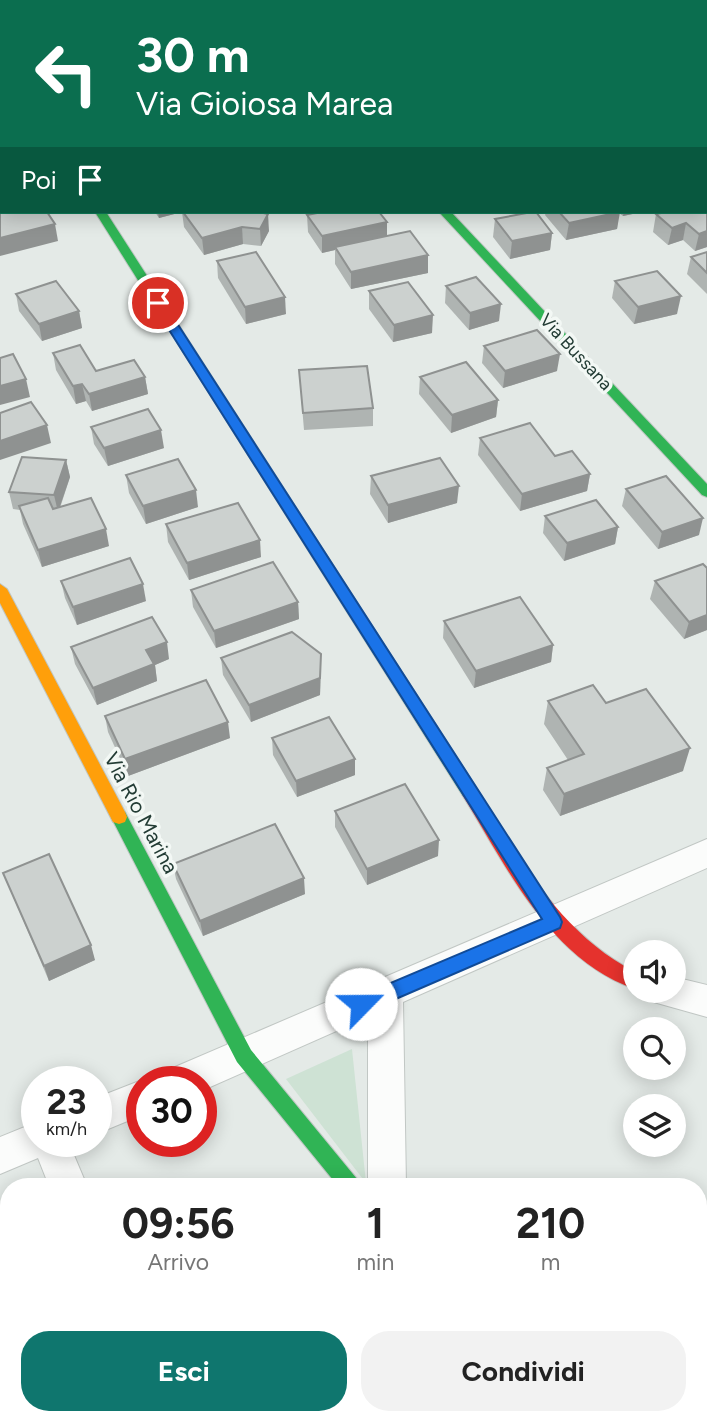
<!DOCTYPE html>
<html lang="it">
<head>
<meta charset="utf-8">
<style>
	:root { --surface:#fff; --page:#f2f2f2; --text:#222; --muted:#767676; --accent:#0f766e }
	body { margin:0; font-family:Figtree,sans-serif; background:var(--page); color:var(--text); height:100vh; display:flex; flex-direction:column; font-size:26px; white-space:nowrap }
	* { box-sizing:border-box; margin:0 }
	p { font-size:23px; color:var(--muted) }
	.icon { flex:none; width:38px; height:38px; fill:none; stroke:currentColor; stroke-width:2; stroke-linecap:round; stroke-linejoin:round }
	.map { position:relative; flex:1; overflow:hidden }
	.drawer { position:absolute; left:0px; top:1178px; width:707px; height:247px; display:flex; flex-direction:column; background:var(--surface); border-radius:28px 28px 0 0; box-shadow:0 4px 18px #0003 }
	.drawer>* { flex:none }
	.banner { position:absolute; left:0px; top:0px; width:707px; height:214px; box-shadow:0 4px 18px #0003; background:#0b6e4f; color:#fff; overflow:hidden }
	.controls { position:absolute; left:623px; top:940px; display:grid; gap:14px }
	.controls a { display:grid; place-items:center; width:63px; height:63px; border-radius:50%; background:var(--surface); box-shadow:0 4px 18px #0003; font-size:35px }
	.speed { position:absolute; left:21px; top:1066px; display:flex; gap:14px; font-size:35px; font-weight:700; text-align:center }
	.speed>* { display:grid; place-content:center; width:91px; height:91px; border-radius:50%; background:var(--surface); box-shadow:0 4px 18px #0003; line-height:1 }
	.speed small { font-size:18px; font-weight:400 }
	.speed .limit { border:10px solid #d22; background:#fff; color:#111 }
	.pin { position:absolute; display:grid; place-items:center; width:60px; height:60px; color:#fff; margin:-30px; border:4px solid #fff; border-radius:50%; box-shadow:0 2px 7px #0007 }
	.me { position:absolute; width:77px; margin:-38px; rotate:67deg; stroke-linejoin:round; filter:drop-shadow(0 0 5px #0008) }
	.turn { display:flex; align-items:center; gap:24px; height:147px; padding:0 21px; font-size:32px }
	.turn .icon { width:91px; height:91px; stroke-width:2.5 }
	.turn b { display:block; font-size:49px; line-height:60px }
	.then { display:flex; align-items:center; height:66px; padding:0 21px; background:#0003; gap:14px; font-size:26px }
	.eta { display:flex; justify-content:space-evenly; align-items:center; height:119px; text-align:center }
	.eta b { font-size:42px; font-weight:700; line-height:49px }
	.action { display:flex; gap:14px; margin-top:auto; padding:14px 21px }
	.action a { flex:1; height:80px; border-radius:28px; background:var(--accent); color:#fff; font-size:28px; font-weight:700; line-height:80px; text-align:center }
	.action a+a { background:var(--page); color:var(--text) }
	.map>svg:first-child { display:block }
	.green { fill:#cee2d4 }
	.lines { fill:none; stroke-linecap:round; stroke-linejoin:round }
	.street-casing { stroke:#c1c7c4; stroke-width:2 }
	.fast-casing { stroke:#c0c7c4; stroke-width:2 }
	.slow-casing { stroke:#c0c7c4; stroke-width:2 }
	.jam-casing { stroke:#c0c7c4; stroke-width:2 }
	.street { fill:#fbfcfb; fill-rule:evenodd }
	.fast { fill:#30b455; fill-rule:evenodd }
	.slow { fill:#ff9f0a; fill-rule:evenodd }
	.jam { fill:#e5322d; fill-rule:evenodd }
	.wall { fill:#afb4b2 }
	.shaded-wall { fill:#8f9291 }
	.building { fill:#ccd1cf; stroke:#8f9291; stroke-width:2 }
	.route { fill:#1a73e8; stroke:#114b97; stroke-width:2 }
	.labels { text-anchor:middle; stroke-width:7; stroke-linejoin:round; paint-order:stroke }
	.far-street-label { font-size:18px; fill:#233c35; stroke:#f3f8f5 }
	.street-label { font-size:21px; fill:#233c35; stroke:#f3f8f5 }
</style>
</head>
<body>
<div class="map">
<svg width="707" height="1423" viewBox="0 0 707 1423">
	<rect width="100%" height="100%" fill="#e4eae7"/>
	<g class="green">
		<path d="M 352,1049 L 366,1183 L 286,1079 Z"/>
		<path d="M 707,1364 L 707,1423 L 610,1423 L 606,1416 L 698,1416 L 698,1366 Z"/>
	</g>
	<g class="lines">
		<g class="street-casing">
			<g id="street">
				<path d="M 238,0 L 256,0 L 257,2 L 239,2 Z"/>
				<path d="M 507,0 L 525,0 L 526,2 L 509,2 Z"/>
				<rect x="0" y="51" width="2" height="13"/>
				<path d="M 705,145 L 707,146 L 707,159 L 705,159 Z"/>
				<path d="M 707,839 L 707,868 L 403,1002 L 406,1186 L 368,1186 L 368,1017 L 201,1091 L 201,1082 L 163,1082 L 168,1070 Z"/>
				<path d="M 674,977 L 707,985 L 707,1017 L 650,1001 L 645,990 L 674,990 Z"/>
				<path d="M 142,1080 L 147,1082 L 142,1082 L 142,1115 L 96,1134 L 96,1098 Z"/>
				<path d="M 37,1122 L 37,1141 L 68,1141 L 87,1186 L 49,1186 L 38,1158 L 0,1174 L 0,1137 Z"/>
				<path d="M 143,1416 L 185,1416 L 188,1423 L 146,1423 Z"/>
				<path d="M 492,1416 L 536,1416 L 539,1423 L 495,1423 Z"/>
			</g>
		</g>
		<g class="fast-casing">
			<g id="fast">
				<path d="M 95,212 L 106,212 L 475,786 L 477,791 L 475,796 L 463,796 Z"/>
				<path d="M 439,212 L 451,212 L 707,484 L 707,497 L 702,495 Z"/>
				<path d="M 119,810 L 125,812 L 251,1050 L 357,1179 L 360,1186 L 338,1186 L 237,1062 L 111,817 L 113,812 Z"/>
			</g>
		</g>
		<g class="slow-casing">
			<path id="slow" d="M 0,584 L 7,589 L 125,812 L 127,817 L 125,822 L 119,824 L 113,822 L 0,603 Z"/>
		</g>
		<g class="jam-casing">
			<path id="jam" d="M 469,784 L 475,786 C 519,857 558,932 635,972 L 635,989 C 550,960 507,867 463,796 L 461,791 L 463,786 Z"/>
		</g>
		<use href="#street" class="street"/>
		<use href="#fast" class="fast"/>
		<use href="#slow" class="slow"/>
		<use href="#jam" class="jam"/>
	</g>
	<g class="wall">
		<path d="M 537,0 L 588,0 L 588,2 L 539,2 Z"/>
		<path d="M 609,0 L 663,0 L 662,2 L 611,2 Z"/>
		<path d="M 705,98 L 707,98 L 707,118 L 705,116 Z"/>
		<path d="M 707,200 L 707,247 L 695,251 L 683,240 L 668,245 L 653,232 L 656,214 Z"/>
		<path d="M 155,212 L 259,212 L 269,231 L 261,246 L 243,244 L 204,255 L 184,227 L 182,212 L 159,218 Z"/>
		<path d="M 546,212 L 642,212 L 623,216 L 619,213 L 617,229 L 566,240 L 545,215 Z"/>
		<path d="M 307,215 L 387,222 L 387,236 L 428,255 L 428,273 L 351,289 L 335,264 L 335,250 L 322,253 L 308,232 Z"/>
		<path d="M 495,219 L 552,233 L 550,250 L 510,259 L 493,237 Z"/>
		<path d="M 707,252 L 707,294 L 687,274 L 691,257 Z"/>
		<path d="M 217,261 L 286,314 L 246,324 L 218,278 Z"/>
		<path d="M 615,281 L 677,314 L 634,324 L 612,298 Z"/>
		<path d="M 446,286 L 499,321 L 469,330 L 445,303 Z"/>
		<path d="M 369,291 L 432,333 L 393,342 L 369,309 Z"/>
		<path d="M 16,294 L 79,311 L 82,328 L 42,341 L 19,311 Z"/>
		<path d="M 484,346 L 557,371 L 503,388 L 482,363 Z"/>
		<path d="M 53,353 L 96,371 L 145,377 L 148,394 L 92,411 L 86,401 L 76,404 L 56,370 Z"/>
		<path d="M 299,370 L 373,408 L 373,426 L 304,430 Z"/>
		<path d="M 420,377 L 498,400 L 496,417 L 451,433 L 419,394 Z"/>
		<path d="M 91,427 L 164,448 L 108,466 L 94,444 Z"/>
		<path d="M 480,438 L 555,456 L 590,474 L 587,491 L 520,511 L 478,455 Z"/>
		<path d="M 66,460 L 70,477 L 60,508 L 109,546 L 42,567 L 23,524 L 20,510 L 13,509 L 9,492 Z"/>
		<path d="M 126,475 L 198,507 L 146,524 L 129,493 Z"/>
		<path d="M 371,476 L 457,503 L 388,523 L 370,494 Z"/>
		<path d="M 626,489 L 699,535 L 658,549 L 622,506 Z"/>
		<path d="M 545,516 L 618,527 L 615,544 L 564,561 L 543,533 Z"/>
		<path d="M 166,524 L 261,557 L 189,580 L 168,542 Z"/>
		<path d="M 707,568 L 707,630 L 684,639 L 650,599 L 655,581 Z"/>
		<path d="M 61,581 L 146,601 L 77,625 L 65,598 Z"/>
		<path d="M 191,590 L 298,602 L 299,619 L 216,648 L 193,607 Z"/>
		<path d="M 444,621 L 553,645 L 551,662 L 474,688 L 443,638 Z"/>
		<path d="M 71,647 L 169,659 L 155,665 L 157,681 L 97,705 L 75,664 Z"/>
		<path d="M 221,658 L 321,671 L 320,695 L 251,722 L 223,675 Z"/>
		<path d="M 548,701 L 606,703 L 683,771 L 560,816 L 543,790 L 547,768 L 568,760 L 544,724 Z"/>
		<path d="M 105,716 L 230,738 L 128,776 L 108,732 Z"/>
		<path d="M 272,738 L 355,775 L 297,797 L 273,755 Z"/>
		<path d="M 335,811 L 438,856 L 367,885 L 335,827 Z"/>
		<path d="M 173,864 L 305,894 L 203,936 L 176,879 Z"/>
		<path d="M 3,873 L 95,960 L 49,981 Z"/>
	</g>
	<g class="shaded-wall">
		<rect x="36" y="0" width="26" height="2"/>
		<path d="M 558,0 L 588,0 L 588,2 L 557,2 Z"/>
		<path d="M 707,77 L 707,93 L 705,94 L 705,78 Z"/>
		<path d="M 158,212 L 182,212 L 159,218 Z"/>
		<path d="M 620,212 L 617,229 L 566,240 L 569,223 Z"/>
		<path d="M 624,212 L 642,212 L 623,216 Z"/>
		<path d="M 268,214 L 269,231 L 261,246 L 260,229 Z"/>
		<path d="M 387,222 L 387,239 L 335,247 L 335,250 L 322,253 L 322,236 Z"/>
		<path d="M 686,223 L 683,240 L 668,245 L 672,228 Z"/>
		<path d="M 55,224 L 58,241 L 0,256 L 0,238 Z"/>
		<path d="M 242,227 L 243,244 L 204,255 L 202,238 Z"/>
		<path d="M 707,231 L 707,247 L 695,251 L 699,234 Z"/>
		<path d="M 552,233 L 550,250 L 510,259 L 512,241 Z"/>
		<path d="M 428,255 L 428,273 L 351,289 L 351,272 Z"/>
		<path d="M 681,296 L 677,314 L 634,324 L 638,307 Z"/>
		<path d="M 285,297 L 286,314 L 246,324 L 245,307 Z"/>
		<path d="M 501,304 L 499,321 L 469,330 L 470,313 Z"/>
		<path d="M 79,311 L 82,328 L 42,341 L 39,324 Z"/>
		<path d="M 433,315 L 432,333 L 393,342 L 394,325 Z"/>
		<path d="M 560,354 L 557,371 L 503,388 L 505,371 Z"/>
		<path d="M 145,377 L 148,394 L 92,411 L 89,394 Z"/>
		<path d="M 26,379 L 30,397 L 0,405 L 0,386 Z"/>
		<path d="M 82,384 L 86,401 L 76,404 L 73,386 Z"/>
		<path d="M 498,400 L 496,417 L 451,433 L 452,415 Z"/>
		<path d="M 47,425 L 51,443 L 0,460 L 0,441 Z"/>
		<path d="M 161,430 L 164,448 L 108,466 L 104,448 Z"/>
		<path d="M 66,460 L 70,477 L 58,512 L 54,495 Z"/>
		<path d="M 590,474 L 587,491 L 520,511 L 522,494 Z"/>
		<path d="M 459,486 L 457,503 L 388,523 L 388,505 Z"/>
		<path d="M 196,490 L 198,507 L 146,524 L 143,506 Z"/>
		<path d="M 703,518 L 699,535 L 658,549 L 662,532 Z"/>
		<path d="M 618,527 L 615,544 L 564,561 L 567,543 Z"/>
		<path d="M 106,529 L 109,546 L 42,567 L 38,550 Z"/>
		<path d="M 260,540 L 261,557 L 189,580 L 187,563 Z"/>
		<path d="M 143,584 L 146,601 L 77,625 L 73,607 Z"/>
		<path d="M 298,602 L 299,619 L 216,648 L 214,631 Z"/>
		<path d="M 707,615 L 707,630 L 684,639 L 689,622 Z"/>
		<path d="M 167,642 L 169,659 L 155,665 L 157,681 L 97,705 L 93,688 L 146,650 Z"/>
		<path d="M 553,645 L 551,662 L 474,688 L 476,671 Z"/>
		<path d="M 321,654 L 320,695 L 251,722 L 249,705 Z"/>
		<path d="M 228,722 L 230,738 L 128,776 L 125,759 Z"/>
		<path d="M 690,748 L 683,771 L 560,816 L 564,794 Z"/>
		<path d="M 355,759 L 355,775 L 297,797 L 296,781 Z"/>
		<path d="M 439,840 L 438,856 L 367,885 L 367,869 Z"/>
		<path d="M 304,878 L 305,894 L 203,936 L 200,921 Z"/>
		<path d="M 91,945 L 95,960 L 49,981 L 44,966 Z"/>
	</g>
	<g class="building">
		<path d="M 7,0 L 38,0 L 39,2 L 8,2 Z"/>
		<path d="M 405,0 L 428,0 L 436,2 L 403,2 Z"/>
		<path d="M 479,0 L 507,0 L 509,2 L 480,2 Z"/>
		<path d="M 632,0 L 657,0 L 650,2 L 635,2 Z"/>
		<path d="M 705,53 L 707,53 L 707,77 L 705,78 Z"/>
		<path d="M 705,200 L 707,200 L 707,231 L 699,234 L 686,223 L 672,228 L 656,214 L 666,212 L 705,212 Z"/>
		<path d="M 6,212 L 47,212 L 55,224 L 0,238 L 0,213 Z"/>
		<path d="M 183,212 L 259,212 L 268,214 L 260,229 L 242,227 L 202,238 Z"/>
		<path d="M 322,212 L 379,212 L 387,222 L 322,236 L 307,215 Z"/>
		<path d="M 532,212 L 536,212 L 552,233 L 512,241 L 495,219 Z"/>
		<path d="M 559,212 L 620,212 L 569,223 Z"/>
		<path d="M 410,231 L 428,255 L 351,272 L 335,247 Z"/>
		<path d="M 256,252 L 285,297 L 245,307 L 217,261 Z"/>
		<path d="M 707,252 L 707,273 L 691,257 Z"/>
		<path d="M 657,271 L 681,296 L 638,307 L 615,281 Z"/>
		<path d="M 476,277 L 501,304 L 470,313 L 446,286 Z"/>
		<path d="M 56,281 L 79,311 L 39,324 L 16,294 Z"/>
		<path d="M 408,282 L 433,315 L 394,325 L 369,291 Z"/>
		<path d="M 537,330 L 560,354 L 505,371 L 484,346 Z"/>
		<path d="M 80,345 L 96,371 L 134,360 L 145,377 L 89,394 L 82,384 L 73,386 L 53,353 Z"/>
		<path d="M 13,354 L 26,379 L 0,386 L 0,358 Z"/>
		<path d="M 466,362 L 498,400 L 452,415 L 420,377 Z"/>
		<path d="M 367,366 L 373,408 L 303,413 L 299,370 Z"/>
		<path d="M 31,402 L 47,425 L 0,441 L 0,413 Z"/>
		<path d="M 148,409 L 161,430 L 104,448 L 91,427 Z"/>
		<path d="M 530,423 L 555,456 L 572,451 L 590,474 L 522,494 L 480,438 Z"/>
		<path d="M 22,457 L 66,460 L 54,495 L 9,492 Z"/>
		<path d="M 440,458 L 459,486 L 388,505 L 371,476 Z"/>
		<path d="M 178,459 L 196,490 L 143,506 L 126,475 Z"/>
		<path d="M 666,476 L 703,518 L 662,532 L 626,489 Z"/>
		<path d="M 48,498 L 53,509 L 91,498 L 106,529 L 38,550 L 19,506 Z"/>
		<path d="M 596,500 L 618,527 L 567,543 L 545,516 Z"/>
		<path d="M 238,503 L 260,540 L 187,563 L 166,524 Z"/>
		<path d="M 130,558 L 143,584 L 73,607 L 61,581 Z"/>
		<path d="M 273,562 L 298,602 L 214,631 L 191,590 Z"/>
		<path d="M 703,564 L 707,568 L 707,615 L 689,622 L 655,581 Z"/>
		<path d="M 520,597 L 553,645 L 476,671 L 444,621 Z"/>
		<path d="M 152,617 L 167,642 L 146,650 L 154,664 L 93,688 L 71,647 Z"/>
		<path d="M 292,632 L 321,654 L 320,678 L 249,705 L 221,658 Z"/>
		<path d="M 206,680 L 228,722 L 125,759 L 105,716 Z"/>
		<path d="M 593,685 L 606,703 L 646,689 L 690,748 L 564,794 L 547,768 L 584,754 L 548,701 Z"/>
		<path d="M 329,717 L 355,759 L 296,781 L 272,738 Z"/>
		<path d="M 405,784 L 439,840 L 367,869 L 335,811 Z"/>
		<path d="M 275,824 L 304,878 L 200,921 L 173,864 Z"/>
		<path d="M 49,854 L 91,945 L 44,966 L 3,873 Z"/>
		<path d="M 226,1416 L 346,1416 L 349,1423 L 229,1423 Z"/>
	</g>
	<path class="route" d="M 158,300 L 164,303 L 560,917 L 562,922 L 560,928 L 368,1011 L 361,1013 L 355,1011 L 352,1004 L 355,998 L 542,919 L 152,303 Z"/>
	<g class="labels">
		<g class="far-street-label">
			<text transform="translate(576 352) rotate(47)" y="6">Via Bussana</text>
		</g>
		<g class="street-label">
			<text transform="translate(141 813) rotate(62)" y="7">Via Rio Marina</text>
		</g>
	</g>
</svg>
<div class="controls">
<a><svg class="icon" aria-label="sound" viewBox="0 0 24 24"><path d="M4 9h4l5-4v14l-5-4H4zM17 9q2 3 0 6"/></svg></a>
<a><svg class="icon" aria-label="search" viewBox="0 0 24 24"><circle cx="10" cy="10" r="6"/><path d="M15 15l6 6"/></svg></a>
<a><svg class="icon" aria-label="layers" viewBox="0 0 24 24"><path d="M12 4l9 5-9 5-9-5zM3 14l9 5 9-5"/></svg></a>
</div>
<div class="speed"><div>23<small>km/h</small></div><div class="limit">30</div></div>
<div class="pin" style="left:158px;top:303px;background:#d93025"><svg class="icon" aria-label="arrive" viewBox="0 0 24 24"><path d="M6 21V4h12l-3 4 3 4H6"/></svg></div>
<svg class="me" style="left:361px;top:1004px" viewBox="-20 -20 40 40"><circle r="19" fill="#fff"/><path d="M0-13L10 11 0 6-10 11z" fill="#1a73e8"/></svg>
<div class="banner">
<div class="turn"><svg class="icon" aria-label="left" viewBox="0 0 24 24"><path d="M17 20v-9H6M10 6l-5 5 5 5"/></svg><div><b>30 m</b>Via Gioiosa Marea</div></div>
<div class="then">Poi<svg class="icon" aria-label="arrive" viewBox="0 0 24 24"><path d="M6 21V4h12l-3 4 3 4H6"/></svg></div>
</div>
<section class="drawer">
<div class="eta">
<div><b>09:56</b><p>Arrivo</p></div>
<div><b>1</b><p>min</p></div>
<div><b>210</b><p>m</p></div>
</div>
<div class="action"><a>Esci</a><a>Condividi</a></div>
</section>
</div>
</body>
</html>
